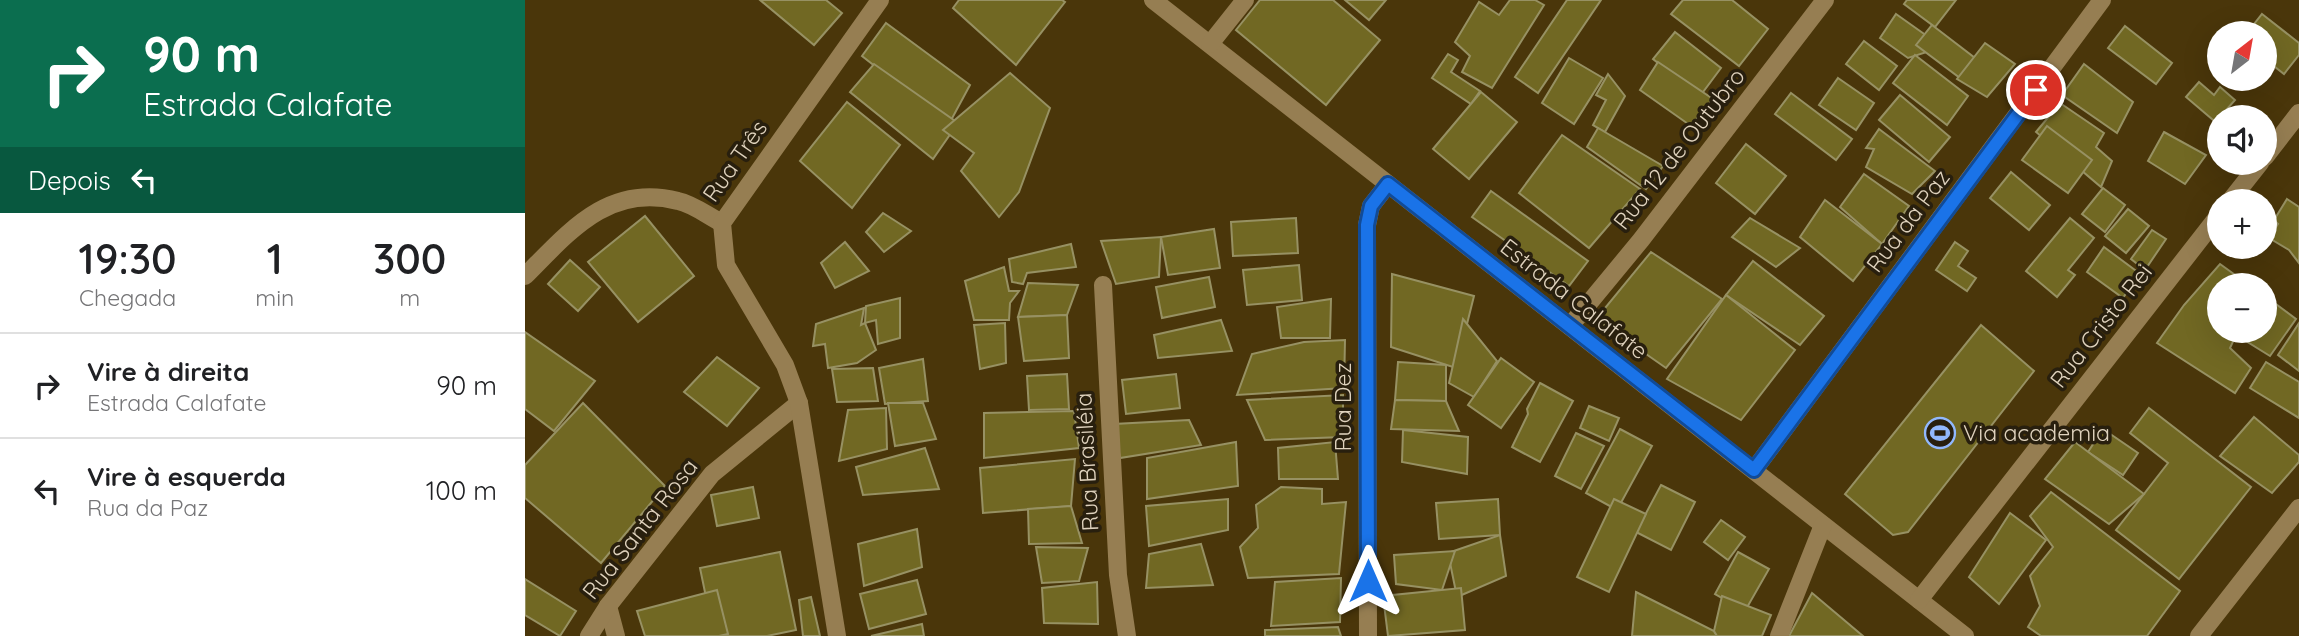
<!DOCTYPE html>
<html lang="pt">
<head>
<meta charset="utf-8">
<style>
	:root { --surface:#fff; --page:#f2f2f2; --text:#202124; --muted:#757577; --line:#e0e0e0 }
	body { margin:0; font-family:Quicksand,sans-serif; background:var(--page); color:var(--text); height:100vh; display:flex; flex-direction:column; font-size:26px; white-space:nowrap }
	* { box-sizing:border-box; margin:0 }
	p { font-size:23px; color:var(--muted) }
	.icon { flex:none; width:38px; height:38px; fill:none; stroke:currentColor; stroke-width:2; stroke-linecap:round; stroke-linejoin:round }
	.map { position:relative; flex:1; overflow:hidden }
	.panel { display:flex; flex-direction:column; background:var(--surface); width:525px }
	.panel>* { flex:none }
	.guide { background:#0b6e4f; color:#fff; overflow:hidden }
	.needle { width:46px; rotate:31deg }
	.fabs { position:absolute; left:1682px; top:21px; display:grid; gap:14px }
	.fabs a { display:grid; place-items:center; width:70px; height:70px; border-radius:50%; background:var(--surface); box-shadow:0 7px 28px #0002; font-size:35px }
	.pin { position:absolute; display:grid; place-items:center; width:60px; height:60px; color:#fff; margin:-30px; border:4px solid #fff; border-radius:50%; box-shadow:0 2px 7px #0007 }
	.me { position:absolute; width:77px; margin:-38px; rotate:0deg; stroke-linejoin:round; filter:drop-shadow(0 0 5px #0008) }
	.turn { display:flex; align-items:center; gap:24px; height:147px; padding:0 28px; font-size:32px }
	.turn .icon { width:91px; height:91px; stroke-width:2.5 }
	.turn b { display:block; font-size:49px; line-height:60px }
	.then { display:flex; align-items:center; height:66px; padding:0 28px; background:#0003; gap:14px; font-size:26px }
	.eta { display:flex; justify-content:space-evenly; align-items:center; height:119px; text-align:center }
	.eta b { font-size:42px; font-weight:600; line-height:49px }
	ul { padding:0; list-style:none }
	li { display:flex; align-items:center; gap:21px; height:105px; padding:0 28px; border-top:2px solid var(--line) }
	li div { flex:1 }
	li b { display:block; font-size:26px }
	li em { font-style:normal }
	main { display:flex; flex:1; min-height:0 }
	.map>svg:first-child { display:block }
	.building { fill:#716823; stroke:#979163; stroke-width:2 }
	.lines { fill:none; stroke-linecap:round; stroke-linejoin:round }
	.minor { stroke:#967e52; stroke-width:18 }
	.route-casing { stroke:#114b97; stroke-width:18 }
	.route { stroke:#1a73e8; stroke-width:12 }
	.labels { text-anchor:middle; stroke-width:7; stroke-linejoin:round; paint-order:stroke }
	.street-label { font-size:23px; fill:#dfd2bd; stroke:#281f0e }
	.poi-label { font-size:23px; fill:#dfd2bd; stroke:#281f0e; text-anchor:start }
</style>
</head>
<body>
<main>
<section class="panel">
<div class="guide">
<div class="turn"><svg class="icon" aria-label="right" viewBox="0 0 24 24"><path d="M7 20v-9h11M14 6l5 5-5 5"/></svg><div><b>90 m</b>Estrada Calafate</div></div>
<div class="then">Depois<svg class="icon" aria-label="left" viewBox="0 0 24 24"><path d="M17 20v-9H6M10 6l-5 5 5 5"/></svg></div>
</div>
<div class="eta">
<div><b>19:30</b><p>Chegada</p></div>
<div><b>1</b><p>min</p></div>
<div><b>300</b><p>m</p></div>
</div>
<ul>
<li><svg class="icon" aria-label="right" viewBox="0 0 24 24"><path d="M7 20v-9h11M14 6l5 5-5 5"/></svg><div><b>Vire à direita</b><p>Estrada Calafate</p></div><em>90 m</em></li>
<li><svg class="icon" aria-label="left" viewBox="0 0 24 24"><path d="M17 20v-9H6M10 6l-5 5 5 5"/></svg><div><b>Vire à esquerda</b><p>Rua da Paz</p></div><em>100 m</em></li>
</ul>
</section>
<div class="map">
<svg width="1774" height="636" viewBox="0 0 1774 636">
	<rect width="100%" height="100%" fill="#4a360a"/>
	<g class="building">
		<path d="M 235,0 L 301,0 L 317,13 L 289,45 Z"/>
		<path d="M 434,0 L 537,0 L 540,2 L 491,65 L 428,8 Z"/>
		<path d="M 735,0 L 808,0 L 855,40 L 801,105 L 711,30 Z"/>
		<path d="M 820,0 L 861,0 L 844,20 Z"/>
		<path d="M 985,0 L 1010,0 L 1019,5 L 967,88 L 937,72 L 945,56 L 930,42 L 954,2 L 974,15 Z"/>
		<path d="M 1042,0 L 1076,0 L 1013,93 L 990,77 Z"/>
		<path d="M 1158,0 L 1207,0 L 1243,29 L 1214,66 L 1146,14 Z"/>
		<path d="M 1382,0 L 1431,0 L 1410,27 L 1379,4 Z"/>
		<path d="M 1371,14 L 1409,41 L 1402,52 L 1383,58 L 1355,38 Z"/>
		<path d="M 1737,14 L 1774,43 L 1774,55 L 1759,74 L 1740,59 L 1740,33 L 1722,33 Z"/>
		<path d="M 361,23 L 445,85 L 424,124 L 337,56 Z"/>
		<path d="M 1407,25 L 1450,58 L 1435,78 L 1391,45 Z"/>
		<path d="M 1600,26 L 1647,63 L 1631,84 L 1583,48 Z"/>
		<path d="M 1150,32 L 1196,68 L 1175,96 L 1128,59 Z"/>
		<path d="M 1339,41 L 1372,66 L 1354,90 L 1321,64 Z"/>
		<path d="M 1460,43 L 1490,64 L 1462,97 L 1432,79 Z"/>
		<path d="M 923,54 L 933,60 L 926,72 L 955,91 L 946,104 L 907,78 Z"/>
		<path d="M 1390,55 L 1443,96 L 1422,125 L 1368,83 Z"/>
		<path d="M 1044,58 L 1078,78 L 1049,124 L 1017,103 Z"/>
		<path d="M 1133,62 L 1188,99 L 1166,126 L 1115,90 Z"/>
		<path d="M 349,64 L 433,123 L 408,159 L 325,92 Z"/>
		<path d="M 1559,64 L 1608,102 L 1592,133 L 1537,95 Z"/>
		<path d="M 485,73 L 525,108 L 494,192 L 474,217 L 436,171 L 449,153 L 418,130 Z"/>
		<path d="M 1083,74 L 1100,96 L 1080,132 L 1068,125 L 1081,100 L 1071,95 Z"/>
		<path d="M 1313,78 L 1349,103 L 1331,130 L 1294,105 Z"/>
		<path d="M 1674,82 L 1689,95 L 1695,87 L 1710,100 L 1702,109 L 1710,117 L 1694,117 L 1694,125 L 1661,97 Z"/>
		<path d="M 956,92 L 992,122 L 944,179 L 908,149 Z"/>
		<path d="M 1266,93 L 1327,139 L 1311,160 L 1250,114 Z"/>
		<path d="M 1375,95 L 1425,137 L 1404,162 L 1354,120 Z"/>
		<path d="M 322,102 L 375,145 L 327,208 L 275,161 Z"/>
		<path d="M 1535,103 L 1579,133 L 1571,147 L 1587,161 L 1576,187 L 1511,132 Z"/>
		<path d="M 1522,126 L 1567,160 L 1543,193 L 1497,160 Z"/>
		<path d="M 1073,128 L 1138,166 L 1121,189 L 1062,147 Z"/>
		<path d="M 1354,129 L 1410,171 L 1387,194 L 1341,167 L 1349,149 L 1341,148 Z"/>
		<path d="M 1639,132 L 1681,155 L 1660,184 L 1623,161 Z"/>
		<path d="M 1037,135 L 1115,189 L 1064,248 L 994,193 Z"/>
		<path d="M 1221,144 L 1261,176 L 1230,214 L 1191,183 Z"/>
		<path d="M 1486,172 L 1525,205 L 1504,230 L 1465,198 Z"/>
		<path d="M 1339,174 L 1384,206 L 1357,244 L 1315,207 Z"/>
		<path d="M 1578,188 L 1600,205 L 1580,232 L 1557,214 Z"/>
		<path d="M 966,191 L 1063,261 L 1044,286 L 947,217 Z"/>
		<path d="M 1762,199 L 1774,207 L 1774,263 L 1764,250 L 1744,238 L 1753,224 L 1749,220 Z"/>
		<path d="M 1300,200 L 1357,244 L 1328,281 L 1275,237 Z"/>
		<path d="M 1603,209 L 1624,226 L 1601,253 L 1580,236 Z"/>
		<path d="M 358,213 L 386,231 L 359,252 L 341,232 Z"/>
		<path d="M 120,216 L 169,276 L 113,322 L 63,262 Z"/>
		<path d="M 771,218 L 773,253 L 708,256 L 706,222 Z"/>
		<path d="M 1225,218 L 1275,248 L 1251,267 L 1207,237 Z"/>
		<path d="M 1545,218 L 1569,238 L 1543,270 L 1550,275 L 1532,297 L 1501,271 Z"/>
		<path d="M 689,229 L 695,268 L 643,275 L 636,237 Z"/>
		<path d="M 1627,230 L 1641,239 L 1620,270 L 1606,259 Z"/>
		<path d="M 636,237 L 634,277 L 591,284 L 576,241 Z"/>
		<path d="M 320,242 L 344,271 L 310,288 L 296,263 Z"/>
		<path d="M 1430,242 L 1443,251 L 1433,266 L 1451,278 L 1442,291 L 1411,270 Z"/>
		<path d="M 546,244 L 551,267 L 502,273 L 498,284 L 487,282 L 484,259 Z"/>
		<path d="M 1579,247 L 1614,273 L 1598,298 L 1562,272 Z"/>
		<path d="M 1126,252 L 1197,299 L 1141,368 L 1071,319 Z"/>
		<path d="M 45,260 L 75,287 L 53,311 L 23,284 Z"/>
		<path d="M 1228,261 L 1299,316 L 1275,345 L 1201,295 Z"/>
		<path d="M 1695,264 L 1724,285 L 1694,285 L 1694,331 L 1740,331 L 1740,296 L 1771,319 L 1745,356 L 1711,335 L 1705,348 L 1726,368 L 1710,393 L 1632,343 L 1659,305 Z"/>
		<path d="M 774,265 L 777,300 L 722,305 L 718,270 Z"/>
		<path d="M 479,267 L 484,291 L 494,291 L 485,303 L 484,320 L 449,320 L 440,281 Z"/>
		<path d="M 867,274 L 949,296 L 931,368 L 866,347 Z"/>
		<path d="M 684,277 L 690,307 L 637,318 L 631,287 Z"/>
		<path d="M 503,283 L 553,285 L 542,315 L 493,317 Z"/>
		<path d="M 1201,295 L 1270,350 L 1216,420 L 1142,379 Z"/>
		<path d="M 375,298 L 375,338 L 353,344 L 351,320 L 340,323 L 341,306 Z"/>
		<path d="M 806,299 L 805,338 L 756,338 L 752,307 Z"/>
		<path d="M 339,308 L 336,325 L 340,323 L 351,350 L 332,363 L 303,368 L 300,344 L 288,346 L 291,324 Z"/>
		<path d="M 542,315 L 544,358 L 499,361 L 493,317 Z"/>
		<path d="M 938,319 L 972,361 L 949,397 L 924,383 Z"/>
		<path d="M 696,320 L 707,351 L 633,358 L 629,335 Z"/>
		<path d="M 480,323 L 481,363 L 455,369 L 449,325 Z"/>
		<path d="M 1774,323 L 1774,371 L 1753,355 Z"/>
		<path d="M 1456,325 L 1509,371 L 1383,532 L 1368,535 L 1320,494 Z"/>
		<path d="M 0,332 L 70,381 L 29,431 L 0,409 Z"/>
		<path d="M 820,340 L 819,388 L 712,395 L 727,354 L 779,342 Z"/>
		<path d="M 192,357 L 234,388 L 202,426 L 159,392 Z"/>
		<path d="M 976,358 L 1009,382 L 976,428 L 943,405 Z"/>
		<path d="M 398,359 L 403,401 L 360,404 L 354,368 Z"/>
		<path d="M 873,362 L 921,365 L 921,401 L 870,400 Z"/>
		<path d="M 1741,362 L 1774,382 L 1774,418 L 1725,388 Z"/>
		<path d="M 348,368 L 353,401 L 312,402 L 307,369 Z"/>
		<path d="M 542,374 L 544,409 L 504,410 L 502,376 Z"/>
		<path d="M 651,374 L 655,408 L 601,414 L 597,380 Z"/>
		<path d="M 1015,383 L 1048,401 L 1015,462 L 987,447 L 1003,414 L 1002,409 Z"/>
		<path d="M 818,395 L 818,437 L 740,440 L 722,400 Z"/>
		<path d="M 870,400 L 921,401 L 934,431 L 866,429 Z"/>
		<path d="M 58,403 L 140,486 L 76,563 L 0,498 L 0,465 Z"/>
		<path d="M 363,403 L 398,403 L 411,439 L 370,446 Z"/>
		<path d="M 1064,406 L 1094,418 L 1084,441 L 1055,428 Z"/>
		<path d="M 361,408 L 362,449 L 314,461 L 323,410 Z"/>
		<path d="M 1624,408 L 1726,487 L 1654,579 L 1591,530 L 1643,463 L 1605,433 Z"/>
		<path d="M 549,411 L 554,448 L 459,458 L 459,413 Z"/>
		<path d="M 1729,417 L 1774,455 L 1774,462 L 1747,493 L 1695,456 Z"/>
		<path d="M 664,420 L 676,445 L 595,458 L 589,424 Z"/>
		<path d="M 1095,429 L 1127,446 L 1092,510 L 1061,493 Z"/>
		<path d="M 1578,429 L 1613,453 L 1598,475 L 1563,452 Z"/>
		<path d="M 878,430 L 943,437 L 942,474 L 877,462 Z"/>
		<path d="M 1051,433 L 1079,446 L 1056,489 L 1030,476 Z"/>
		<path d="M 711,442 L 713,486 L 622,499 L 622,458 Z"/>
		<path d="M 810,442 L 813,479 L 754,479 L 753,448 Z"/>
		<path d="M 1550,442 L 1619,494 L 1584,524 L 1520,479 Z"/>
		<path d="M 400,448 L 414,489 L 338,495 L 331,467 Z"/>
		<path d="M 550,459 L 546,506 L 458,513 L 455,468 Z"/>
		<path d="M 1136,485 L 1170,502 L 1146,550 L 1111,532 Z"/>
		<path d="M 228,487 L 234,518 L 192,526 L 186,495 Z"/>
		<path d="M 756,487 L 797,489 L 797,504 L 821,502 L 814,574 L 723,578 L 715,547 L 733,528 L 731,505 Z"/>
		<path d="M 1526,492 L 1655,591 L 1622,636 L 1516,636 L 1503,627 L 1515,606 L 1505,576 L 1528,547 L 1505,516 Z"/>
		<path d="M 703,499 L 703,530 L 624,546 L 621,506 Z"/>
		<path d="M 973,499 L 975,535 L 914,539 L 911,503 Z"/>
		<path d="M 1089,499 L 1121,514 L 1084,592 L 1052,577 Z"/>
		<path d="M 546,506 L 557,543 L 504,544 L 503,509 Z"/>
		<path d="M 1485,513 L 1521,540 L 1474,604 L 1444,577 Z"/>
		<path d="M 1196,520 L 1220,537 L 1203,560 L 1179,542 Z"/>
		<path d="M 392,529 L 397,567 L 339,586 L 333,544 Z"/>
		<path d="M 975,535 L 981,576 L 932,597 L 923,553 Z"/>
		<path d="M 676,544 L 688,585 L 621,588 L 624,554 Z"/>
		<path d="M 511,547 L 563,548 L 554,581 L 517,583 Z"/>
		<path d="M 930,551 L 917,590 L 871,584 L 869,555 Z"/>
		<path d="M 255,552 L 271,630 L 242,636 L 189,636 L 175,568 Z"/>
		<path d="M 1213,552 L 1244,569 L 1220,611 L 1190,594 Z"/>
		<path d="M 816,578 L 815,622 L 746,626 L 750,582 Z"/>
		<path d="M 0,579 L 51,611 L 35,636 L 0,615 Z"/>
		<path d="M 392,580 L 401,614 L 344,629 L 335,594 Z"/>
		<path d="M 572,582 L 573,624 L 519,623 L 517,588 Z"/>
		<path d="M 936,588 L 940,630 L 863,636 L 858,596 Z"/>
		<path d="M 192,590 L 203,634 L 194,636 L 120,636 L 112,611 Z"/>
		<path d="M 1111,592 L 1189,631 L 1192,636 L 1107,636 Z"/>
		<path d="M 1287,593 L 1338,636 L 1264,636 Z"/>
		<path d="M 1197,596 L 1246,615 L 1237,636 L 1192,636 L 1189,631 Z"/>
		<path d="M 286,597 L 295,636 L 278,636 L 274,600 Z"/>
		<path d="M 397,624 L 399,636 L 346,636 Z"/>
		<path d="M 813,627 L 816,636 L 740,636 L 740,630 Z"/>
	</g>
	<g class="lines">
		<g class="minor">
			<path d="M 628,0 L 1440,636"/>
			<path d="M 685,44 L 720,0"/>
			<path d="M 1740,157 L 1774,113"/>
			<path d="M 1705,201 L 1735,163"/>
			<path d="M 0,276 C 44,232 83,183 153,201 C 168,204 183,216 197,223"/>
			<path d="M 578,285 L 593,575 L 602,636"/>
			<path d="M 1045,326 L 1116,240 L 1300,0"/>
			<path d="M 1229,470 L 1577,0"/>
			<path d="M 1394,600 L 1694,215"/>
			<path d="M 83,606 L 91,636"/>
			<path d="M 64,636 L 83,606 L 187,474 L 274,403"/>
			<path d="M 312,636 L 274,403 L 260,365 L 201,265 L 197,223 L 355,0"/>
			<path d="M 843,636 L 842,225 L 846,206 L 863,184"/>
			<path d="M 1254,636 L 1298,525"/>
			<path d="M 1674,636 L 1774,508"/>
		</g>
	</g>
	<g class="lines">
		<g class="route-casing">
			<path id="route" d="M 843,581 L 842,225 L 846,206 L 863,184 L 1229,470 L 1511,90"/>
		</g>
		<use href="#route" class="route"/>
	</g>
	<defs>
		<g id="stadium-ring" transform="scale(1.575)"><circle r="9.5" fill="#281f0e" stroke="#91b8fd" stroke-width="1.5"/><path d="M0-5a6.5 5 0 1 0 0 10a6.5 5 0 1 0 0-10ZM-3.5-1.8h7v3.6h-7Z" fill="#91b8fd"/></g>
	</defs>
	<g fill-rule="evenodd">
		<use href="#stadium-ring" x="1415" y="433"/>
	</g>
	<g class="labels">
		<g class="street-label">
			<text transform="translate(1154 149) rotate(-52)" y="8">Rua 12 de Outubro</text>
			<text transform="translate(210 161) rotate(-55)" y="8">Rua Três</text>
			<text transform="translate(1383 221) rotate(-53)" y="8">Rua da Paz</text>
			<text transform="translate(1049 299) rotate(38)" y="8">Estrada Calafate</text>
			<text transform="translate(1576 326) rotate(-52)" y="8">Rua Cristo Rei</text>
			<text transform="translate(818 407) rotate(-90)" y="8">Rua Dez</text>
			<text transform="translate(562 462) rotate(-93)" y="8">Rua Brasiléia</text>
			<text transform="translate(115 529) rotate(-52)" y="8">Rua Santa Rosa</text>
		</g>
		<g class="poi-label">
			<text x="1438" y="441">Via academia</text>
		</g>
	</g>
</svg>
<div class="fabs">
<a><svg class="needle" viewBox="-14 -14 28 28"><path d="M0-13l5 13h-10z" fill="#e53935"/><path d="M0 13l5-13h-10z" fill="#757577"/></svg></a>
<a><svg class="icon" aria-label="sound" viewBox="0 0 24 24"><path d="M4 9h4l5-4v14l-5-4H4zM17 9q2 3 0 6"/></svg></a>
<a>+</a>
<a>−</a>
</div>
<div class="pin" style="left:1511px;top:90px;background:#d93025"><svg class="icon" aria-label="arrive" viewBox="0 0 24 24"><path d="M6 21V4h12l-3 4 3 4H6"/></svg></div>
<svg class="me" style="left:843px;top:581px" viewBox="-20 -20 40 40"><path d="M0-17L14 15 0 8-14 15z" fill="#1a73e8" stroke="#fff" stroke-width="4"/></svg>
</div>
</main>
</body>
</html>
